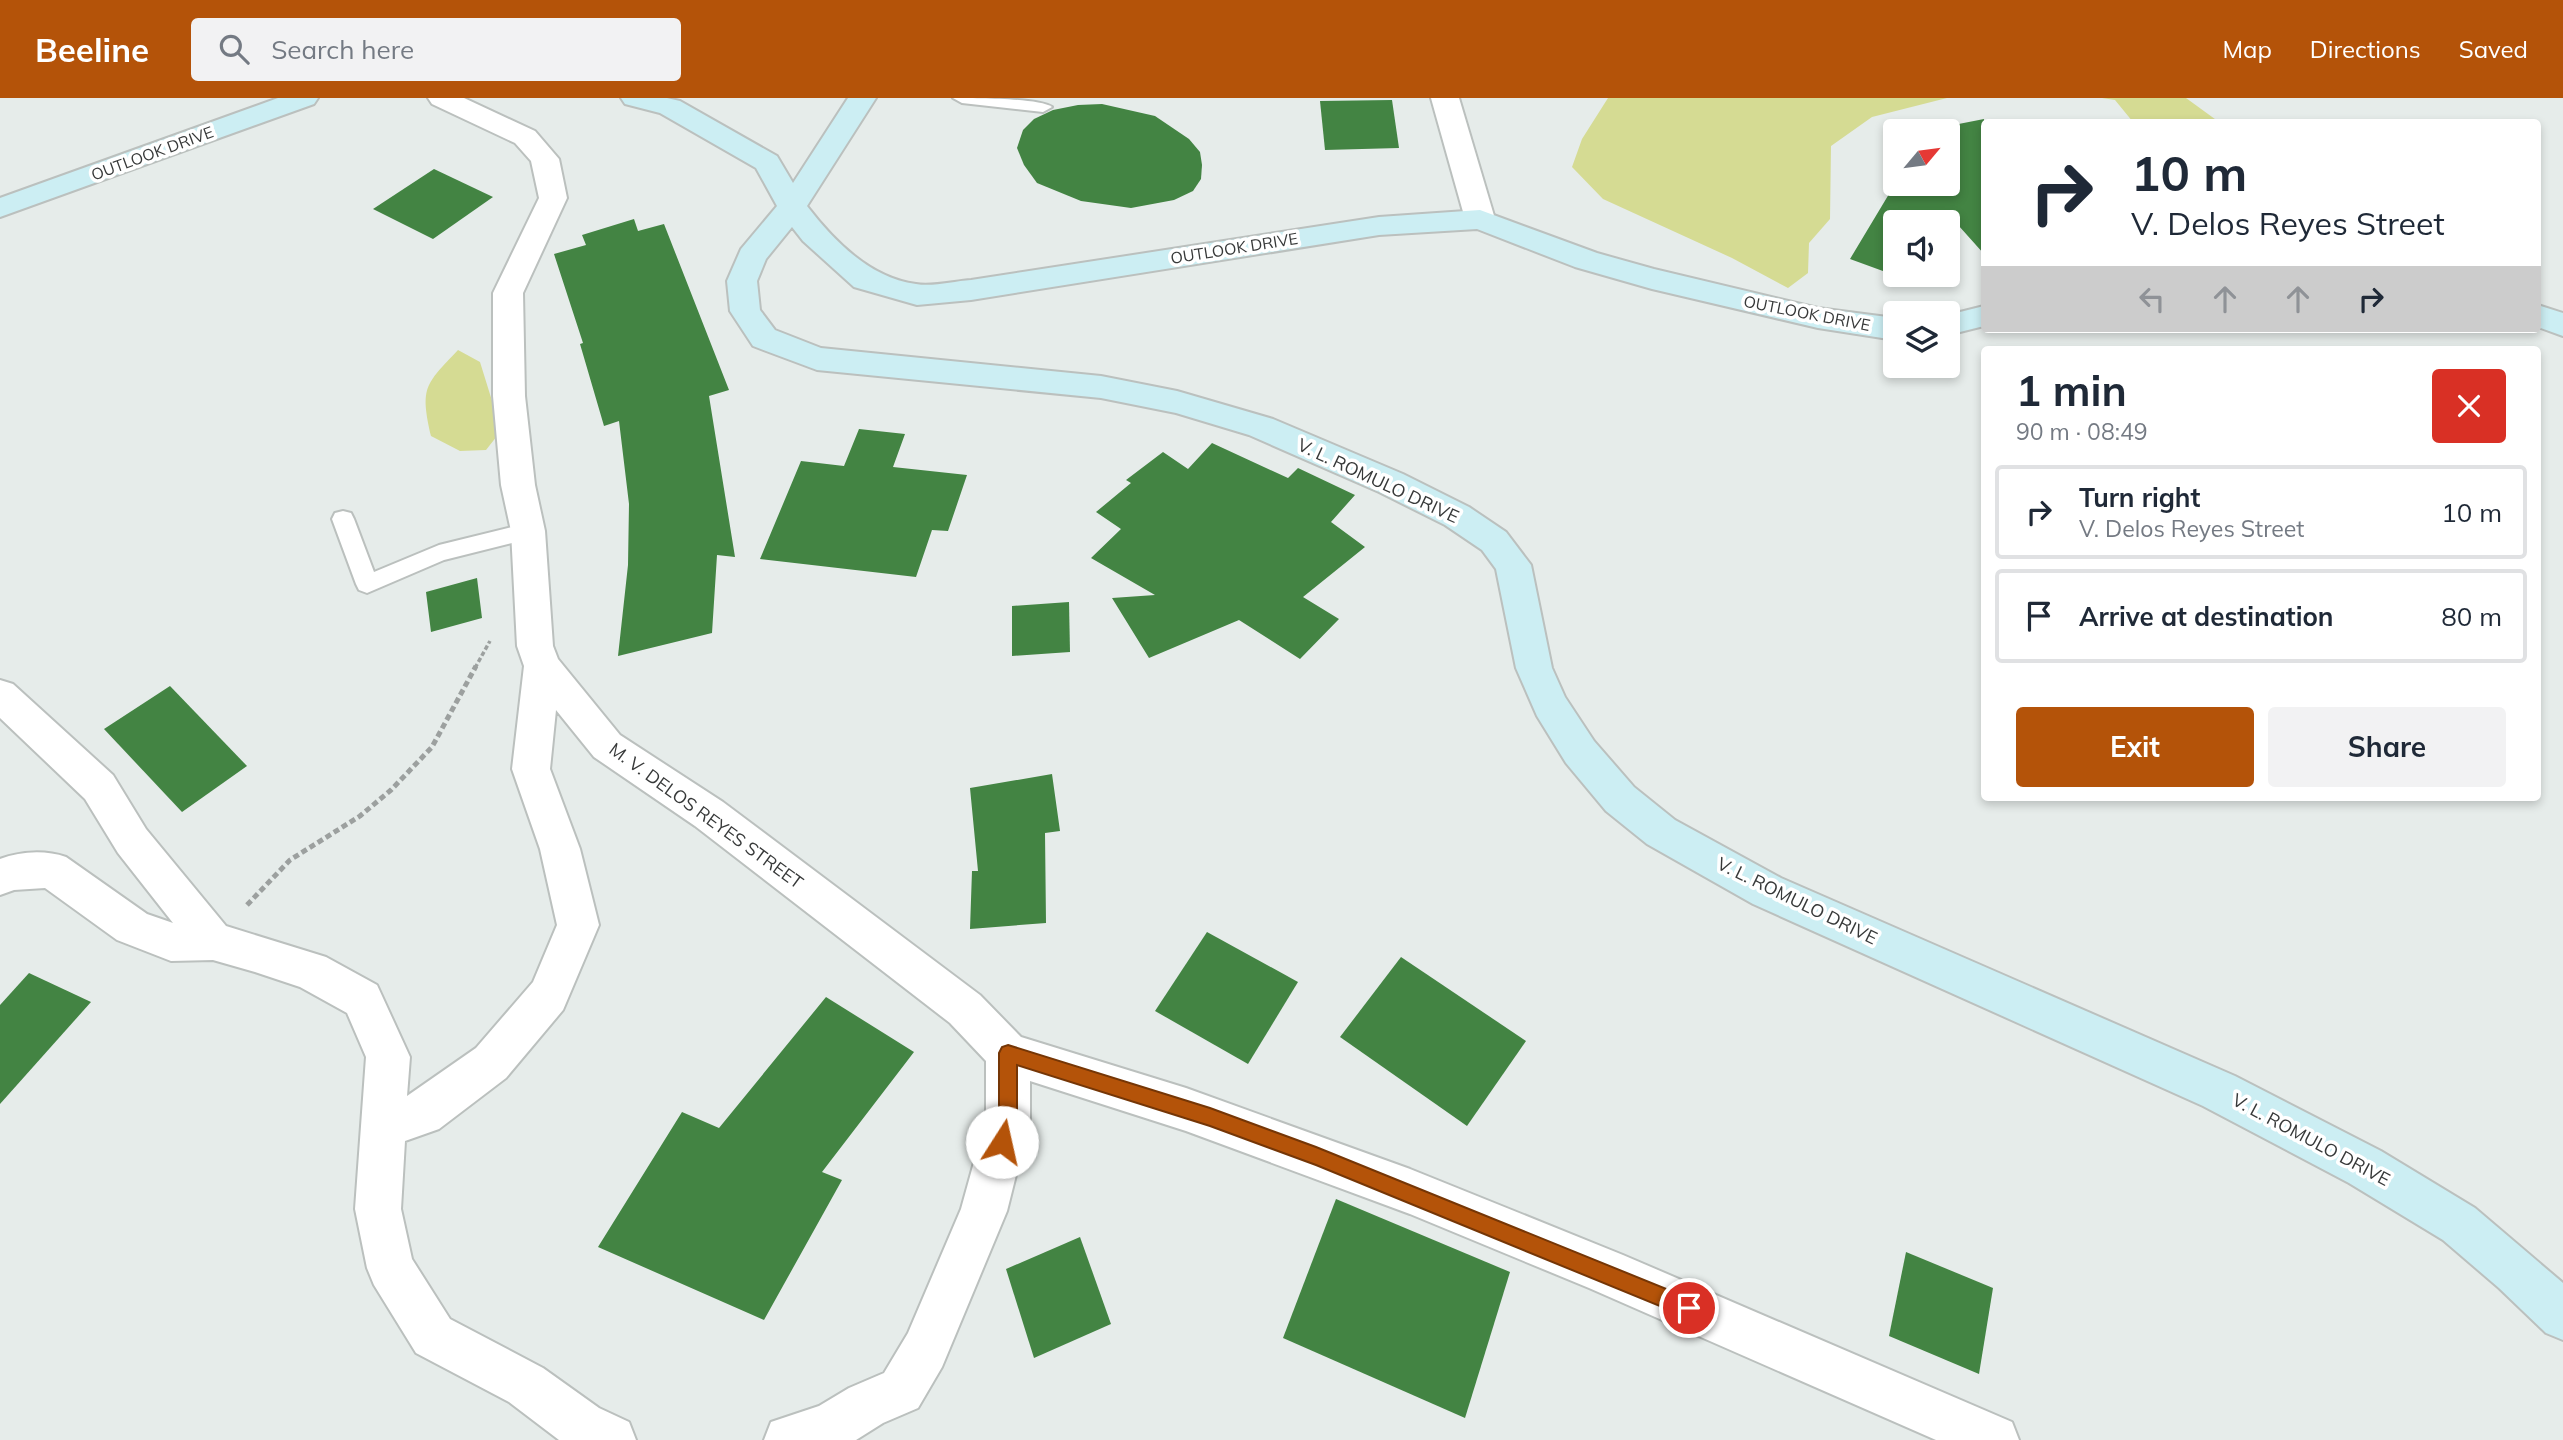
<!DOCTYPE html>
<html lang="en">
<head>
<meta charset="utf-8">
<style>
	:root { --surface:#fff; --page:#f2f2f3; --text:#1f2937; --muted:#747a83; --line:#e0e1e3; --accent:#b45309 }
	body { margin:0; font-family:Mulish,sans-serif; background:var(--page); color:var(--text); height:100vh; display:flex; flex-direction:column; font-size:26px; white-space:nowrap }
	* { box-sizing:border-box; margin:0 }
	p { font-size:23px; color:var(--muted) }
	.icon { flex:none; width:38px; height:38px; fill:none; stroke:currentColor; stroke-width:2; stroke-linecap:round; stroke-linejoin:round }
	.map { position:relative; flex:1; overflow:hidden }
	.side { position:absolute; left:1981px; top:248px; width:560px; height:455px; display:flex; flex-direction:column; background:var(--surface); border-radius:7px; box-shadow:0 4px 10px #0003 }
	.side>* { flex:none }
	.banner { position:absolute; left:1981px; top:21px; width:560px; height:214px; border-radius:7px; box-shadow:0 4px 10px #0003; background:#fff; color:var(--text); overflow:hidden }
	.needle { width:46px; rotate:61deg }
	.fabs { position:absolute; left:1883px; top:21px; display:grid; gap:14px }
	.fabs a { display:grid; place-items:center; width:77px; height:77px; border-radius:7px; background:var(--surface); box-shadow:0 4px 10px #0003; font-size:35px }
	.pin { position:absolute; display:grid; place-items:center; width:60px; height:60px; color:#fff; margin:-30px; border:4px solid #fff; border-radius:50%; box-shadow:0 2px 7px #0007 }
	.me { position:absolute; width:77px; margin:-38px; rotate:10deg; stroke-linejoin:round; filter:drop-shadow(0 0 5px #0008) }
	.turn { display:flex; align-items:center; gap:24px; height:147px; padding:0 35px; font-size:32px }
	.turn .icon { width:91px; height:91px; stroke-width:2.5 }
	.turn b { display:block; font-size:49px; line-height:60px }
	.lanes { display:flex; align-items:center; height:66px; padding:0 35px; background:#0003; justify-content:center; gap:35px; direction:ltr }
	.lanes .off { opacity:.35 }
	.round { display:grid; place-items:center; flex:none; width:74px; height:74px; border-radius:7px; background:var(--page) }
	.headline { display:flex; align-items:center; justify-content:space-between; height:119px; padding:0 35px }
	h1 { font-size:42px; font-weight:700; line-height:52px }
	.button { display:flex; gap:14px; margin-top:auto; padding:14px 35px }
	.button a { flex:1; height:80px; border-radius:7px; background:var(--accent); color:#fff; font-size:28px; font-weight:700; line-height:80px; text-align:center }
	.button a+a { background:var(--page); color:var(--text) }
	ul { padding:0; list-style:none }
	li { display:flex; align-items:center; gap:21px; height:94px; margin:0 14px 10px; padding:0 21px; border:4px solid var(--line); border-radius:7px }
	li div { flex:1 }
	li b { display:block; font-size:26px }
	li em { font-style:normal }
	header { display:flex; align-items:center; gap:42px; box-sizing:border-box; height:98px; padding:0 35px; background:var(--accent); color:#fff }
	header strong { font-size:33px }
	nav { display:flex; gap:38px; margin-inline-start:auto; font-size:24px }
	.search { width:490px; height:63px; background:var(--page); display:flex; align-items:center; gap:18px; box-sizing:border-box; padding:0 24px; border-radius:7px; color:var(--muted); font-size:26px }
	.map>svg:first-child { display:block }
	.green { fill:#d5db93 }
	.building { fill:#438443 }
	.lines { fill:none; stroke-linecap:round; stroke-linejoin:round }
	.lane-casing { stroke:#bbc0be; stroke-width:4 }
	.street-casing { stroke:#bbc0be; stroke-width:4 }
	.secondary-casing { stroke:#bbc0be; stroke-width:4 }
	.path-far1 { stroke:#9ca09f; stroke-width:3.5; stroke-dasharray:4.5 2.5; stroke-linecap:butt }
	.path { stroke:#9ca09f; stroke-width:5; stroke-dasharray:6 3.5; stroke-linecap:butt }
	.lane { fill:#fff; fill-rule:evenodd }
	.street { fill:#fff; fill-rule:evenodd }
	.secondary { fill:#cceef3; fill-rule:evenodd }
	.route { fill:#b45309; stroke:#753606; stroke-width:2 }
	.labels { text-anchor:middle; stroke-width:7; stroke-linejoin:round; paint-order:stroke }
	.far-street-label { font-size:16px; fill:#373939; stroke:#fff }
	.street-label { font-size:18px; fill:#373939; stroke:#fff }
</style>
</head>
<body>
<header>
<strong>Beeline</strong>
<div class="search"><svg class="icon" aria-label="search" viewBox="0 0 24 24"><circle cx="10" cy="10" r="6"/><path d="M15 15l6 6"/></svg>Search here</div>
<nav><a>Map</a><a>Directions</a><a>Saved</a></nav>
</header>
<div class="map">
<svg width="2563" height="1342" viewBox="0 0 2563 1342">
	<rect width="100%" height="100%" fill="#e6ecea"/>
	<g class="green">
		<path d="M 1608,0 L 1947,0 L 1872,19 L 1831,48 L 1830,121 L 1809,145 L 1808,175 L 1788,190 L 1732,160 L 1603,101 L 1572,69 L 1582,41 Z"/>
		<path d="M 2102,0 L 2186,0 L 2219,24 L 2133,24 L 2115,2 Z"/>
		<path d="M 458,252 L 480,264 L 493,306 L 497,338 L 486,352 L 460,353 L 431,338 C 420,289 425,287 458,252 Z"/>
	</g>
	<g class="building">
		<path d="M 1392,2 L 1399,50 L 1325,52 L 1320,3 Z"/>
		<path d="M 1102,6 L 1155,18 L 1189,41 L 1200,54 L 1202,67 L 1201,81 L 1193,93 L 1174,102 L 1131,110 L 1081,103 L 1037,85 L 1024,67 L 1017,50 L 1023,32 L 1034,21 L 1053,12 L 1078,7 Z"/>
		<path d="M 1984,21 L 1984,156 L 1950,118 L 1946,124 L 1895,124 L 1895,177 L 1917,177 L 1913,184 L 1850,161 L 1895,86 L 1948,86 L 1948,33 L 1923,33 Z"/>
		<path d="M 434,71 L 493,99 L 433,141 L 373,111 Z"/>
		<path d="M 634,121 L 638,133 L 664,126 L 729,292 L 709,298 L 735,459 L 717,457 L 712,535 L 618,558 L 628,467 L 629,406 L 619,323 L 604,328 L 580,246 L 583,245 L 554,156 L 586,147 L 582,137 Z"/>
		<path d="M 859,331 L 905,336 L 893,369 L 967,377 L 948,433 L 932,432 L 916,479 L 760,461 L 801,363 L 844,368 Z"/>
		<path d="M 1212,345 L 1288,380 L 1298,370 L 1355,397 L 1331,424 L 1365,449 L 1303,499 L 1339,521 L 1300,561 L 1239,522 L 1149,560 L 1112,500 L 1155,497 L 1091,460 L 1121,431 L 1096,414 L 1131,385 L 1126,382 L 1163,354 L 1188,371 Z"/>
		<path d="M 477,480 L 482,520 L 431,534 L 426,494 Z"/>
		<path d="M 1069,504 L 1070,554 L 1012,558 L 1012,508 Z"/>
		<path d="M 170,588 L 247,668 L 182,714 L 104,631 Z"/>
		<path d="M 1052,676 L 1060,733 L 1045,735 L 1046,825 L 970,831 L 972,773 L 978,773 L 970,690 Z"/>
		<path d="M 1207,834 L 1298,884 L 1248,966 L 1155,913 Z"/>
		<path d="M 1401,859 L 1526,943 L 1467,1028 L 1340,939 Z"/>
		<path d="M 29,875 L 91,904 L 0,1006 L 0,907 Z"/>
		<path d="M 826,899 L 914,954 L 822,1074 L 842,1082 L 764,1222 L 598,1149 L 682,1014 L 719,1030 Z"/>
		<path d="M 1336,1101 L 1510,1174 L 1465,1320 L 1283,1240 Z"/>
		<path d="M 1080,1139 L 1111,1226 L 1034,1260 L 1006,1171 Z"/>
		<path d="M 1906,1154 L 1993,1190 L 1979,1276 L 1889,1238 Z"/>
	</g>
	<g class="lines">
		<g class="lane-casing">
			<g id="lane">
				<path d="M 953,0 C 974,0 1039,0 1052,9 L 1043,14 L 962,5 Z"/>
				<path d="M 343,413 L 351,415 L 354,421 L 374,474 L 439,447 L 528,425 L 536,427 L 539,433 L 536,439 L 444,462 L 367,495 L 359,492 L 356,486 L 332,421 L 335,415 Z"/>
			</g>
		</g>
		<g class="street-casing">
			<g id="street">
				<path d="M 428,0 L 464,0 L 535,33 L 559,61 L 567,100 L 523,195 L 525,298 L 535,387 L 545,433 L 553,548 L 558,561 L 620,637 L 723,704 L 980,897 L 1021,939 L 1186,990 L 1410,1071 L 1623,1157 L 2012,1324 L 2019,1342 L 1936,1342 L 1589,1190 L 1410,1116 L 1186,1033 L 1030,983 L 1030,1021 L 1007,1113 L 942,1269 L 918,1310 L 883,1325 L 856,1342 L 764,1342 L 771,1324 L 819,1308 L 849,1290 L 884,1275 L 908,1235 L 961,1111 L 986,1021 L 986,963 L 950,925 L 695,728 L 594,659 L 556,612 L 550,671 L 580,751 L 599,827 L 563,912 L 506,980 L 439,1031 L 405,1043 L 401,1111 L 412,1161 L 450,1221 L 543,1270 L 599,1310 L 629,1324 L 636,1342 L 559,1342 L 509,1304 L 416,1255 L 374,1187 L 367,1170 L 355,1111 L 366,959 L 347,915 L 300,889 L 255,874 L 213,862 L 171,863 L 117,842 L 45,790 L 14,792 L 0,797 L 0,761 C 21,753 46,752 66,759 L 147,816 L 173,825 L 118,755 L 85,701 L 0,620 L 0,582 L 13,586 L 113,677 L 146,731 L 226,828 L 326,859 L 377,887 L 410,959 L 407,998 L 476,950 L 533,884 L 557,827 L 540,751 L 512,671 L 524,568 L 517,548 L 511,433 L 501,387 L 493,298 L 493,195 L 539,100 L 531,63 L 515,45 L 432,6 Z"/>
				<path d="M 1431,0 L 1459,0 L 1495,121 L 1490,128 L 1480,130 L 1470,128 L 1465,121 Z"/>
			</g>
		</g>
		<g class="secondary-casing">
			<g id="secondary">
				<path d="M 278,0 L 318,0 L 314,6 L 0,119 L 0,100 Z"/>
				<path d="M 621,0 L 667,0 L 680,3 L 777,58 L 793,85 L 848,0 L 876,0 L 807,108 C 834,143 870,180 916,186 C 933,189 954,183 971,182 L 1379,119 L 1480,112 L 1597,155 L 1654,171 L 1818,210 L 1895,220 L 1895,242 L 1818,230 L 1652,191 L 1575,169 L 1477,131 L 1379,137 L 971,202 L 917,207 L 854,189 L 803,143 L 792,129 L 766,161 L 757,183 L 760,212 L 775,232 L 821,250 L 1101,278 L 1177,293 L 1273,321 L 1403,376 L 1469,409 L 1506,434 L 1531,467 L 1552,570 L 1565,599 L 1594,643 L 1634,689 L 1675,722 L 1781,780 L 2235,978 L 2381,1053 L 2475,1110 L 2563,1185 L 2563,1242 L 2546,1235 L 2499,1190 L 2443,1142 L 2349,1085 L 2203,1008 L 1753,806 L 1647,746 L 1606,713 L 1566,665 L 1537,618 L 1516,570 L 1496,471 L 1482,452 L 1445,427 L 1379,394 L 1249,337 L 1176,315 L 1101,300 L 817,272 L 753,248 L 730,213 L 727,183 L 741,151 L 777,108 L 756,70 L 660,15 L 625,6 Z"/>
				<path d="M 2538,207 L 2563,215 L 2563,238 L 2538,229 Z"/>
				<path d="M 1984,208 L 1984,228 L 1948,237 L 1948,217 Z"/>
			</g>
		</g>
		<path class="path-far1" d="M 475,570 L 490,543"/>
		<path class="path" d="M 247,807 L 290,762 L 360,718 L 391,692 L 432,649 L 476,568"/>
		<use href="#lane" class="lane"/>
		<use href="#street" class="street"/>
		<use href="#secondary" class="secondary"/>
	</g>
	<path class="route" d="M 1008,947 L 1210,1010 L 1316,1049 L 1696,1203 L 1699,1210 L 1696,1217 L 1689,1220 L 1316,1067 L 1210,1028 L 1017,967 L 1017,1021 L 1009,1051 L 1002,1053 L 995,1051 L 993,1044 L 999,1021 L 999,955 L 1002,949 Z"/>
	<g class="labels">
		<g class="far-street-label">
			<text transform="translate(152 55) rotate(-20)" y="6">OUTLOOK DRIVE</text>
			<text transform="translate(1234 150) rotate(-9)" y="6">OUTLOOK DRIVE</text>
			<text transform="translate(1807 215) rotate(11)" y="6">OUTLOOK DRIVE</text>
		</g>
		<g class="street-label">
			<text transform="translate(1378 383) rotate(25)" y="6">V. L. ROMULO DRIVE</text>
			<text transform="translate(706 718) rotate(36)" y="6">M. V. DELOS REYES STREET</text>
			<text transform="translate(1797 803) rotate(26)" y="6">V. L. ROMULO DRIVE</text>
			<text transform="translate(2311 1042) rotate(28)" y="6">V. L. ROMULO DRIVE</text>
		</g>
	</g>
</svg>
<div class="fabs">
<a><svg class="needle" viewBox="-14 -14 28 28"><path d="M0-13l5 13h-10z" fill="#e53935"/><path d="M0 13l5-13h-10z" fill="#747a83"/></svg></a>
<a><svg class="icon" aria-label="sound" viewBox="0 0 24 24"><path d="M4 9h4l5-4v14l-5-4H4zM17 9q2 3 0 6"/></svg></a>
<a><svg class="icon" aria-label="layers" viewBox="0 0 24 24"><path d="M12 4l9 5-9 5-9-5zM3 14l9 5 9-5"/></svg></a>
</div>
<div class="pin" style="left:1689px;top:1210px;background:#d93025"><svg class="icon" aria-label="arrive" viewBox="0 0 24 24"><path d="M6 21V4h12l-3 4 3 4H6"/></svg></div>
<svg class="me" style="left:1002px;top:1044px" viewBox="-20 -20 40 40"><circle r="19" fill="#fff"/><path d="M0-13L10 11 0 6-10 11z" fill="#b45309"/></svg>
<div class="banner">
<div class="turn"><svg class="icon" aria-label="right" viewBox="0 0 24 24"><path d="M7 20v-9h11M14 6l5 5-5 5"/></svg><div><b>10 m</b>V. Delos Reyes Street</div></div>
<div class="lanes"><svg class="icon off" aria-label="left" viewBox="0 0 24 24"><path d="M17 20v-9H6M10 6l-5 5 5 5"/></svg><svg class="icon off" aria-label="ahead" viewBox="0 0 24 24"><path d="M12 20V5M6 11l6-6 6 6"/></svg><svg class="icon off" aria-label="ahead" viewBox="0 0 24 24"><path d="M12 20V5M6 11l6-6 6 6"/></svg><svg class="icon" aria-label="right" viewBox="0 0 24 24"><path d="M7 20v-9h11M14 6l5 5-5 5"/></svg></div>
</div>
<section class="side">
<div class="headline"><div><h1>1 min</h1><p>90 m · 08:49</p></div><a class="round" style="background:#d93025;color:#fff"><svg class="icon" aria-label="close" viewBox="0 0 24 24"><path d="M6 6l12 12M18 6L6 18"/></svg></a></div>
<ul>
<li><svg class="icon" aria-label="right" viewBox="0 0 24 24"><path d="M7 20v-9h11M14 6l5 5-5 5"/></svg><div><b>Turn right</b><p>V. Delos Reyes Street</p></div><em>10 m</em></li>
<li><svg class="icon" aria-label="arrive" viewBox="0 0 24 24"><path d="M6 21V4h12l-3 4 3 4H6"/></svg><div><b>Arrive at destination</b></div><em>80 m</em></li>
</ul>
<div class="button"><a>Exit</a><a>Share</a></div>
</section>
</div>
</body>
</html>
